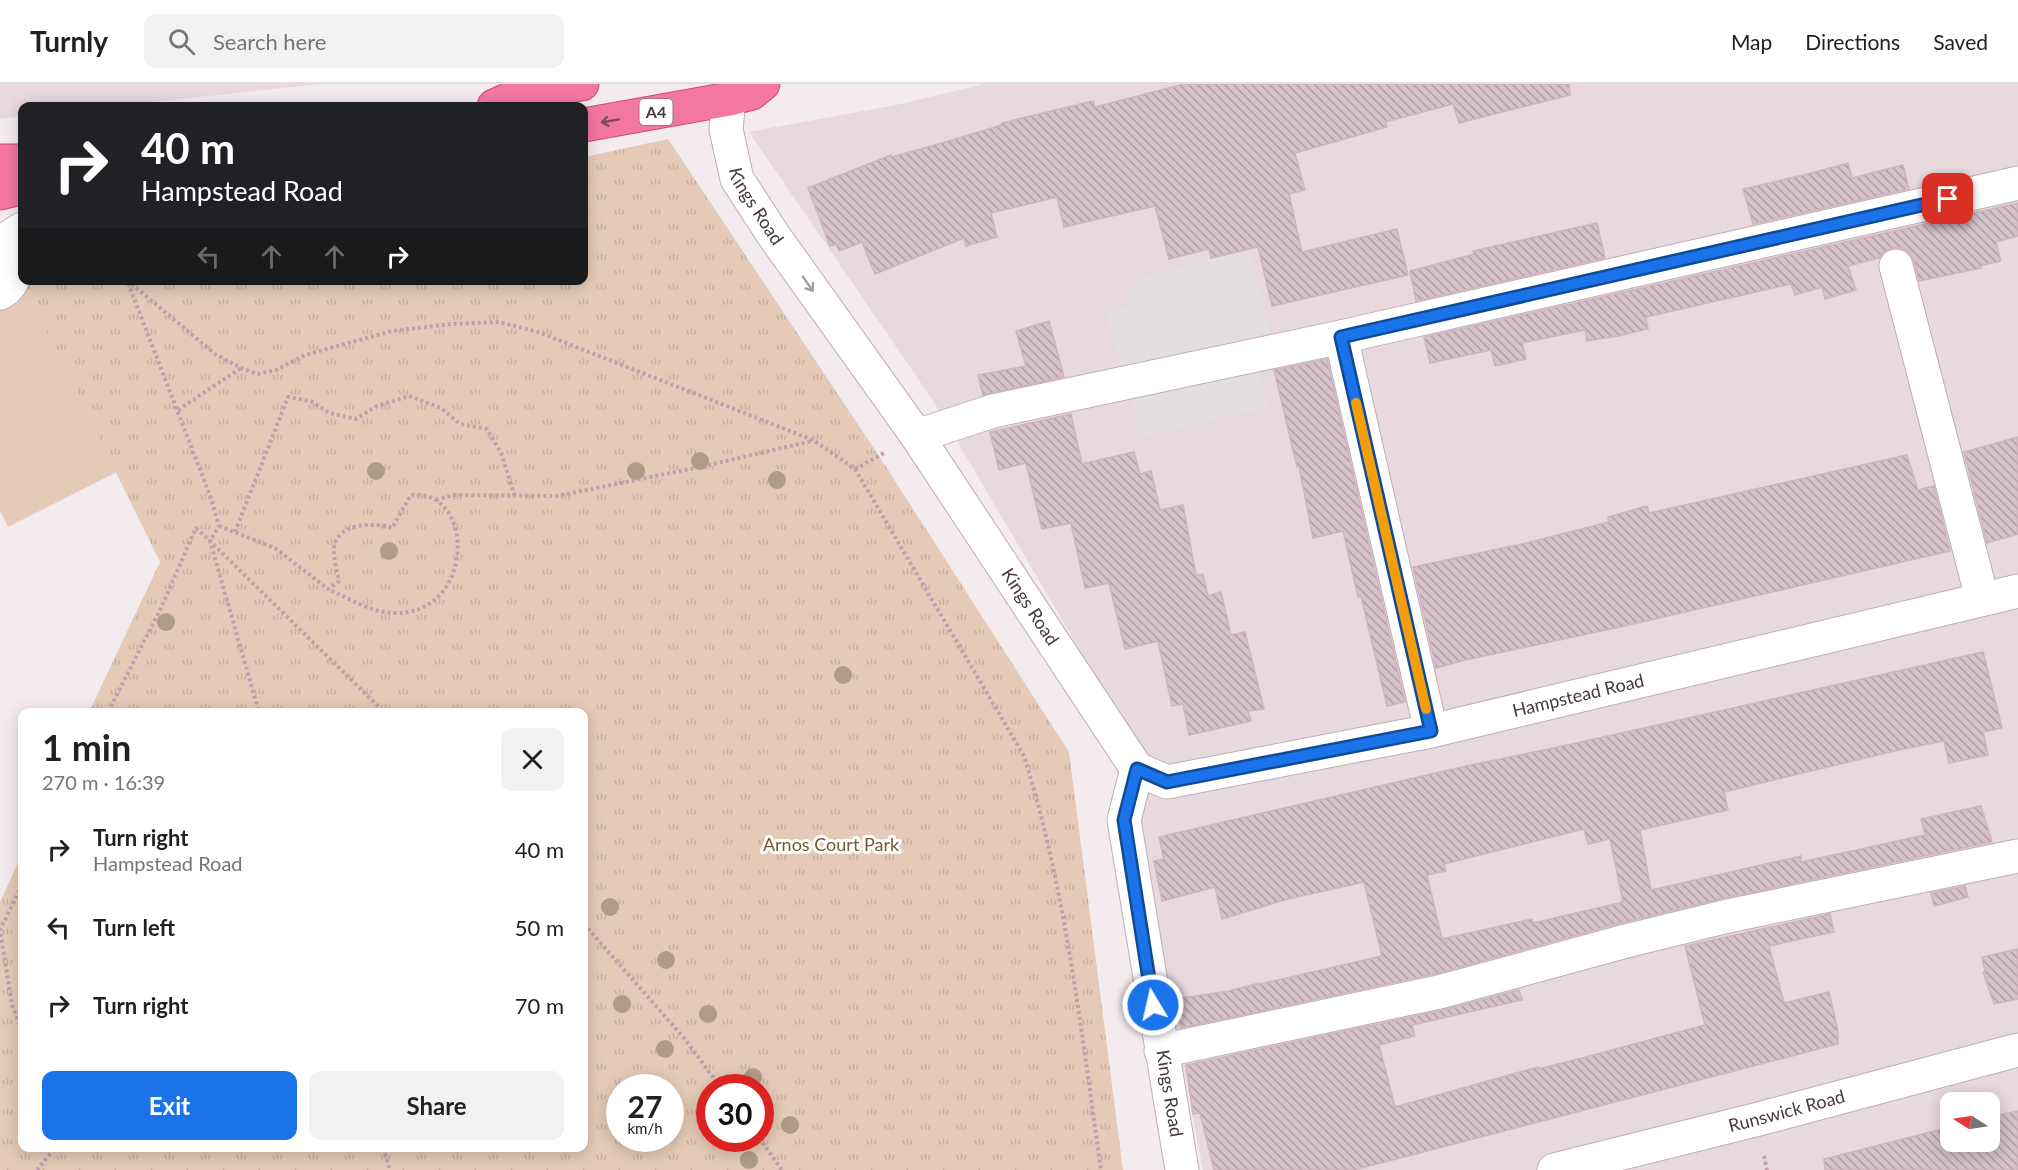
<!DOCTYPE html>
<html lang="en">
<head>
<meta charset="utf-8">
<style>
	:root { --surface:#fff; --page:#f2f2f2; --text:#202124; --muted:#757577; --line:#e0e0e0; --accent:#1a73e8 }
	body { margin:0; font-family:Lato,sans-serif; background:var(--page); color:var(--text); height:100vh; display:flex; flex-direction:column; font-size:22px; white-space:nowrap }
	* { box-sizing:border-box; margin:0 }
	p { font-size:20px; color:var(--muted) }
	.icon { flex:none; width:33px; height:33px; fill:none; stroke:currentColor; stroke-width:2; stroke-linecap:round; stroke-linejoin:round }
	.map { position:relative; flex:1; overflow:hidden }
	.panel { position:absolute; left:18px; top:624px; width:570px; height:444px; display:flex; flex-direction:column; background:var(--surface); border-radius:12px; box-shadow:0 3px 15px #0003 }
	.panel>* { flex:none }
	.hud { position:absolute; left:18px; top:18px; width:570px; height:183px; border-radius:12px; box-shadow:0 3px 15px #0003; background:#202124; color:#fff; overflow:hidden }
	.needle { width:39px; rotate:282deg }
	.buttons { position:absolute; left:1940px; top:1008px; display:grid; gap:12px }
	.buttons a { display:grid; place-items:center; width:60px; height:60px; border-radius:12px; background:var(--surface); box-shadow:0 3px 15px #0003; font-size:30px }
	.speed { position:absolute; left:606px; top:990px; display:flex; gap:12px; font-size:30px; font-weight:700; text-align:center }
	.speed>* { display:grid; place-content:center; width:78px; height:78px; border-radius:50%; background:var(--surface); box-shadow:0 3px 15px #0003; line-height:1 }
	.speed small { font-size:15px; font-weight:400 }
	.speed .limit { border:9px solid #d22; background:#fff; color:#111 }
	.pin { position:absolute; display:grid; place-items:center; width:51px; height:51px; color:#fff; margin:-26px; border-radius:12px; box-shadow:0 3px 9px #0006 }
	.me { position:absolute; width:66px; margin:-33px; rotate:351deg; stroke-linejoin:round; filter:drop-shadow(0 0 4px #0008) }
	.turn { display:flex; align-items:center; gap:21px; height:126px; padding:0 24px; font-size:27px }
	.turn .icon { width:78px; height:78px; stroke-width:2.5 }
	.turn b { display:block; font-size:42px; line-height:51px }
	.lanes { display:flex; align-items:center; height:57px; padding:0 24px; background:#0003; justify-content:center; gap:30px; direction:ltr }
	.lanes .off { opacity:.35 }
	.round { display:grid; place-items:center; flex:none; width:63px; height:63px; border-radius:12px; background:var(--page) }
	.overview { display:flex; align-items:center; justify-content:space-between; height:102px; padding:0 24px }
	h1 { font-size:36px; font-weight:700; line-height:45px }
	.primary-button { display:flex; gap:12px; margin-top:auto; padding:12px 24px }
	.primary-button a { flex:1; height:69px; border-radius:12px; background:var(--accent); color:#fff; font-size:24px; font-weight:700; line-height:69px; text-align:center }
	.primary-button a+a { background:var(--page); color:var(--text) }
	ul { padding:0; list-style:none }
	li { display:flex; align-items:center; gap:18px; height:78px; padding:0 24px }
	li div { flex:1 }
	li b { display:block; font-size:22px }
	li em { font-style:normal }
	header { display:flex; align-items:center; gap:36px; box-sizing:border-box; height:84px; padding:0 30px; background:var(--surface); border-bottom:2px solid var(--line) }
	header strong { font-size:28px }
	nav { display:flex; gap:33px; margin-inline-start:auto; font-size:21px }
	.search { width:420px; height:54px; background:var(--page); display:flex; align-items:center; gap:15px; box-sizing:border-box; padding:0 21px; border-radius:12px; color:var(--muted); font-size:22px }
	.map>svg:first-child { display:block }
	.residential { fill:#e7d9de; fill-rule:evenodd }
	.grass { fill:#e5cbb7 }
	.park { fill:url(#park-tufts); fill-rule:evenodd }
	.parking { fill:#e3dfe0 }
	.building { fill:url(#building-back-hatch); stroke:#cfb4bf; stroke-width:1.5; fill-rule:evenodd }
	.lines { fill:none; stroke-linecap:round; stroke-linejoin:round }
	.minor-casing { stroke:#bfaeb4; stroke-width:35 }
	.highway-casing { stroke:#d2477c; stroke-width:35 }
	.path { stroke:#c0a0ac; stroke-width:4; stroke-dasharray:3 3; stroke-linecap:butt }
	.minor { stroke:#fff; stroke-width:33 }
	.highway { stroke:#f377a2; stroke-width:33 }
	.tree { fill:#af9b86 }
	.oneway { stroke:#7b4c5d }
	.oneway2 { stroke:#a49c9f }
	.route-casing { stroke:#114b97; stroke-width:15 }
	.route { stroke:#1a73e8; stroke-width:10 }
	.slow { stroke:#f59e0b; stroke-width:10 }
	.labels { text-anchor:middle; stroke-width:6; stroke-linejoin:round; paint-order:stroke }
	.shield { fill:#fff; stroke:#7f7479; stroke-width:1.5 }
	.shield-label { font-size:16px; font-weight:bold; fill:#48393f }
	.street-label { font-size:18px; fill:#48393f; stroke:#fff }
	.park-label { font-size:18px; fill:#765a30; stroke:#fff }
</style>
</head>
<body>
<header>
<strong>Turnly</strong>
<div class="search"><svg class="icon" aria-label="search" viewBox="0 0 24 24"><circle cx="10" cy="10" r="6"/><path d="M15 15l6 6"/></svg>Search here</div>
<nav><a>Map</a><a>Directions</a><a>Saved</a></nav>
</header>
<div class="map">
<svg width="2018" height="1086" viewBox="0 0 2018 1086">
	<defs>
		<pattern id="park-tufts" width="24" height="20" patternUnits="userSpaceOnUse" patternTransform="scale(1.5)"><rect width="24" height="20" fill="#e5cbb7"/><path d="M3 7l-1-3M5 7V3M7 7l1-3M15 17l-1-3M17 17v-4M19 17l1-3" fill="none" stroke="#c6af9e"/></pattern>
		<pattern id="building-back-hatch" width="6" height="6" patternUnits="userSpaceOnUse" patternTransform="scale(1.5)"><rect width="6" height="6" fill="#d5c1c9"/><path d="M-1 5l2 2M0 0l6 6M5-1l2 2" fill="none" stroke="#af9ea5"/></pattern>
	</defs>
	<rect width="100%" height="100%" fill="#f4ebee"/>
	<g class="residential">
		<path d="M 0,0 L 321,0 L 114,22 L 22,22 L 22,32 L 0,35 Z"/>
		<path d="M 985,0 L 2018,0 L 2018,1086 L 1203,1086 L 1137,747 L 1137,663 L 934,318 L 749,48 L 896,21 ZM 1950,1018 L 1989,1018 L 1989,1058 L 1950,1058 Z"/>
	</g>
	<path class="grass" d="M 25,203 L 117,388 L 8,443 L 0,427 L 0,216 Z"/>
	<path class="park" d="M 668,55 L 879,372 L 1069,668 L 1123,1086 L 0,1086 L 0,818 L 22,770 L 22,1064 L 584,1064 L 584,628 L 89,628 L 160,478 L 25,203 L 29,196 L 584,196 L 584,73 ZM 620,1004 L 670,1004 L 670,1054 L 620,1054 ZM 710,1004 L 760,1004 L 760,1054 L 710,1054 Z"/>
	<g class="parking">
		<path d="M 1250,166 L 1270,249 L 1122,286 L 1106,228 L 1131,222 L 1127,197 Z"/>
		<path d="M 1257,277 L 1268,323 L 1140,353 L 1129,307 Z"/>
	</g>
	<g class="building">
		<path d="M 1184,0 L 1569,0 L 1570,11 L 1459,39 L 1453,20 L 1385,38 L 1387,43 L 1295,69 L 1305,106 L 1289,110 L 1302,168 L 1397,145 L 1408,191 L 1272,222 L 1258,163 L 1211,174 L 1209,165 L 1169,175 L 1155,122 L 1064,143 L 1057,113 L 991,129 L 997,153 L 966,162 L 964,154 L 875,190 L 862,158 L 839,167 L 836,160 L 830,162 L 808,104 L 891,71 L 892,73 L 949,57 L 1002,41 L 1002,39 L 1093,17 L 1095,23 Z"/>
		<path d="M 1848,79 L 1852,94 L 1903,81 L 1909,105 L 1753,140 L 1743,105 L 1812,89 Z"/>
		<path d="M 2018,119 L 2018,152 L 1996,158 L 2001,177 L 1980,182 L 1981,184 L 1919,197 L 1914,177 L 1910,169 L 1902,164 L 1892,164 L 1883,168 L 1879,174 L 1848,182 L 1856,206 L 1825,215 L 1822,203 L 1795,211 L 1791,200 L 1646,233 L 1648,245 L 1618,252 L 1587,257 L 1585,246 L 1522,259 L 1526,275 L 1495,282 L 1491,266 L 1430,279 L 1424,253 Z"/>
		<path d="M 1597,139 L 1605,174 L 1416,217 L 1410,187 L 1474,170 L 1473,167 Z"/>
		<path d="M 1049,237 L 1064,293 L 983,311 L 978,291 L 1026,282 L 1016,247 Z"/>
		<path d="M 1327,275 L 1405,618 L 1387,622 L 1361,512 L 1358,513 L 1343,447 L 1313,454 L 1299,382 L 1297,383 L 1274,286 Z"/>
		<path d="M 1071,330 L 1082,380 L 1134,368 L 1140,390 L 1151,387 L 1160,426 L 1183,421 L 1196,491 L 1203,490 L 1208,512 L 1221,508 L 1231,551 L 1245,548 L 1264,625 L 1248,627 L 1251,637 L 1189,651 L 1183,620 L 1172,622 L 1158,557 L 1125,565 L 1109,499 L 1085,504 L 1071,439 L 1042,445 L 1026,379 L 999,386 L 990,348 Z"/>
		<path d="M 2018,353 L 2018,450 L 1987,459 L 1964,368 Z"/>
		<path d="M 1907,371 L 1918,406 L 1934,402 L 1950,467 L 1620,543 L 1465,576 L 1436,584 L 1413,483 L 1526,459 L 1609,438 L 1608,433 L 1647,422 L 1649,429 Z"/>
		<path d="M 1983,568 L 2002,644 L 1983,648 L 1988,671 L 1949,679 L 1944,657 L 1903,665 L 1724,708 L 1728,726 L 1640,746 L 1651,806 L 1801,772 L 1801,778 L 1925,751 L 1921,735 L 1981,722 L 1992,758 L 1724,814 L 1621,839 L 1435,890 L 1181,944 L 1176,915 L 1229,907 L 1259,899 L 1260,900 L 1382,872 L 1364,798 L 1288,815 L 1222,835 L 1215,803 L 1162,817 L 1154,777 L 1164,775 L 1159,753 L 1466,682 L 1554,664 ZM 1584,745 L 1588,760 L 1610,755 L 1623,818 L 1533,839 L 1532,835 L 1442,855 L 1427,791 L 1446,787 L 1444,780 Z"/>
		<path d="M 1965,802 L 1968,813 L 1934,822 L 1931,809 Z"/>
		<path d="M 1830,830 L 1834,848 L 1769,862 L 1784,919 L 1829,908 L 1838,947 L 1838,960 L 1354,1086 L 1214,1086 L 1200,1029 L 1193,1030 L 1186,981 L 1443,926 L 1519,906 L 1522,916 L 1412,941 L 1415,952 L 1379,961 L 1395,1023 L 1538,983 L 1538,985 L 1582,974 L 1705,941 L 1685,862 Z"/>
		<path d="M 2018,865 L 2018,915 L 1994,920 L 1983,888 L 1985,888 L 1982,873 Z"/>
		<path d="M 2018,1027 L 2018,1086 L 1825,1086 L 1824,1075 L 1950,1043 L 1950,1058 L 1989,1058 L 1989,1033 Z"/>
	</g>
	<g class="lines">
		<g class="minor-casing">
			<g id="minor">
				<path id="s1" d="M 729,15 L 726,45 L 737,95 L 774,152 L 917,352 L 1137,685 L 1124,736 L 1182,1086"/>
				<path d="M 1896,182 L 1982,514"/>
				<path d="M 0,209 C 22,198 14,171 11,152 L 22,145"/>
				<path d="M 1341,253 L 1431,647"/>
				<path d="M 917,352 L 993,327 L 1341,253 L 2018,99"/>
				<path id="s2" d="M 1137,685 L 1167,698 L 1431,647 L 2018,507"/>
				<path d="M 1161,967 L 1439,908 L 1626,857 L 1728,832 L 2018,772"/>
				<path id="s3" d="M 1554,1086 L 1755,1036 L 2018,966"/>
			</g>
		</g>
		<g class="highway-casing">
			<g id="highway">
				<path d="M 494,22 L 523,9 L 582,0"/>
				<path d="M 584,41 L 729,15 L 752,9 L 763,0"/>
				<path d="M 0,77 L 22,77"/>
				<path d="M 0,109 L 22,104"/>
			</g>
		</g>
		<g class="path">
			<path d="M 127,196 L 215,270 L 241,284 L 258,290 L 276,286 L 305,271 L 392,247 L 451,240 L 499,238 L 538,248 L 813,356 L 855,385 L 884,369"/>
			<path d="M 128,199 L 211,414 L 219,442 L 210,457 L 384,628"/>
			<path d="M 178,326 L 241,284"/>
			<path d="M 855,385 L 1024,672 C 1066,806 1081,947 1101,1086"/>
			<path d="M 436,416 L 453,411 L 557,412 L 700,383 L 812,357"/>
			<path d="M 219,442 L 275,464 L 328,505 L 339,497 C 337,487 333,473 334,463 C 337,439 375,438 392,444 L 411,411 C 476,404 476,532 393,529 C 370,528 348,514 328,505"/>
			<path d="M 235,448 L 288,313 L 311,317 L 329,329 L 356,335 L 377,322 L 409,312 L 441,324 L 460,340 L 487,345 L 501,369 L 515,413"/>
			<path d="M 108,628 L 160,526 L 196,444 L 210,457 L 259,628"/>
			<path d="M 22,801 L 0,846 L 12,921 L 22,947"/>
			<path d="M 584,840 L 684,954 L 721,1004"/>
			<path d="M 759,1054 L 782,1086"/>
			<path d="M 383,1064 L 390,1086"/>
			<path d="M 1764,1072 L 1767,1086"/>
			<path d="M 37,1086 L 55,1064"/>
		</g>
		<use href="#minor" class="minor"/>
		<use href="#highway" class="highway"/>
	</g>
	<g class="tree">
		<circle cx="700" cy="377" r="9"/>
		<circle cx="376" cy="387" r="9"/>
		<circle cx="636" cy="387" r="9"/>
		<circle cx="777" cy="396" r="9"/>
		<circle cx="389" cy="467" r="9"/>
		<circle cx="166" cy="538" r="9"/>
		<circle cx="843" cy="591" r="9"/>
		<circle cx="610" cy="823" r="9"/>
		<circle cx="666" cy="876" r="9"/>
		<circle cx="622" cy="920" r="9"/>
		<circle cx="708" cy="930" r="9"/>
		<circle cx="665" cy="965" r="9"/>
		<circle cx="753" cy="993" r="9"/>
		<circle cx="790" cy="1041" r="9"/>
		<circle cx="749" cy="1076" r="9"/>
	</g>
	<defs><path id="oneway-shaft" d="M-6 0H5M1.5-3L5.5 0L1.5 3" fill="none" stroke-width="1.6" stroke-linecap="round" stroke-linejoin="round" transform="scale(1.5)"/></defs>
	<use class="oneway" href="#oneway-shaft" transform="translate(610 37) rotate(170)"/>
	<use class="oneway2" href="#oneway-shaft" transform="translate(808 200) rotate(55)"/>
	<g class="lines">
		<g class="route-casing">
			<path id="route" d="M 1153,921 L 1124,736 L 1137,685 L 1167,698 L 1431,647 L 1341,253 L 1948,115"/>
		</g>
		<use href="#route" class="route"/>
		<path class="slow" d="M 1356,319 L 1426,625"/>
	</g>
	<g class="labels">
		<rect class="shield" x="639.5" y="15" width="33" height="26" rx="4.5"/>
		<g class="shield-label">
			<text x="656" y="34">A4</text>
		</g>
		<g class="street-label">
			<text dy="6" stroke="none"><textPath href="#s1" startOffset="114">Kings Road</textPath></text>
			<text dy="6" stroke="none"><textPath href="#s1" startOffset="600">Kings Road</textPath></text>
			<text dy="6" stroke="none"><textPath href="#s2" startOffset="453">Hampstead Road</textPath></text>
			<text dy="6" stroke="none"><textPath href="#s1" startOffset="1124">Kings Road</textPath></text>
			<text dy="6" stroke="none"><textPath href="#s3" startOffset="240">Runswick Road</textPath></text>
		</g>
		<g class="park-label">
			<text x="831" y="767">Arnos Court Park</text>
		</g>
	</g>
</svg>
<div class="buttons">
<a><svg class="needle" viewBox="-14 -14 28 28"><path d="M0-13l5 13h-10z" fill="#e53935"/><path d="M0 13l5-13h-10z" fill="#757577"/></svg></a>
</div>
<div class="speed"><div>27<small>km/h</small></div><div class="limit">30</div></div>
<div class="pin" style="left:1948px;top:115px;background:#d93025"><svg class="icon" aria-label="arrive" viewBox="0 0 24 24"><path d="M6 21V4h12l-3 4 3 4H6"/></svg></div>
<svg class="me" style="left:1153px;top:921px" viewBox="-20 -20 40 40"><circle r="17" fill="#1a73e8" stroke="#fff" stroke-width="3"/><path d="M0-11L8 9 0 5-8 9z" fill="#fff"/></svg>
<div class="hud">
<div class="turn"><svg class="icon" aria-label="right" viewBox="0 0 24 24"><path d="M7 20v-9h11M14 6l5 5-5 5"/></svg><div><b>40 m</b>Hampstead Road</div></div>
<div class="lanes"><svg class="icon off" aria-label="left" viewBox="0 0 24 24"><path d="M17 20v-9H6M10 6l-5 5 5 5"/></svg><svg class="icon off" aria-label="ahead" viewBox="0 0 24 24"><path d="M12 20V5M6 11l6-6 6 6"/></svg><svg class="icon off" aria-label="ahead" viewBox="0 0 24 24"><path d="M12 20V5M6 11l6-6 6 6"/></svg><svg class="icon" aria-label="right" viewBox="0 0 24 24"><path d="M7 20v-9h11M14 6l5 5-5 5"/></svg></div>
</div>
<section class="panel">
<div class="overview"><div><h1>1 min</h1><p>270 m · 16:39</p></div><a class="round"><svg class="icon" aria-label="close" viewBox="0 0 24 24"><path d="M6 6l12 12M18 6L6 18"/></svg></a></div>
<ul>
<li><svg class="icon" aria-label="right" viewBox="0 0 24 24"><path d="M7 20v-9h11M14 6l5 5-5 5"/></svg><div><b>Turn right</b><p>Hampstead Road</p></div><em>40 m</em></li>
<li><svg class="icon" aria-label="left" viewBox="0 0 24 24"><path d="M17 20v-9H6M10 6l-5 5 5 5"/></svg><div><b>Turn left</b></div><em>50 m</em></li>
<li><svg class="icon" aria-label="right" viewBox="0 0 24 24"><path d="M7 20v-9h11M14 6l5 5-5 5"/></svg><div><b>Turn right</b></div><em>70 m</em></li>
</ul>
<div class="primary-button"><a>Exit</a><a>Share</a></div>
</section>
</div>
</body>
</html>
